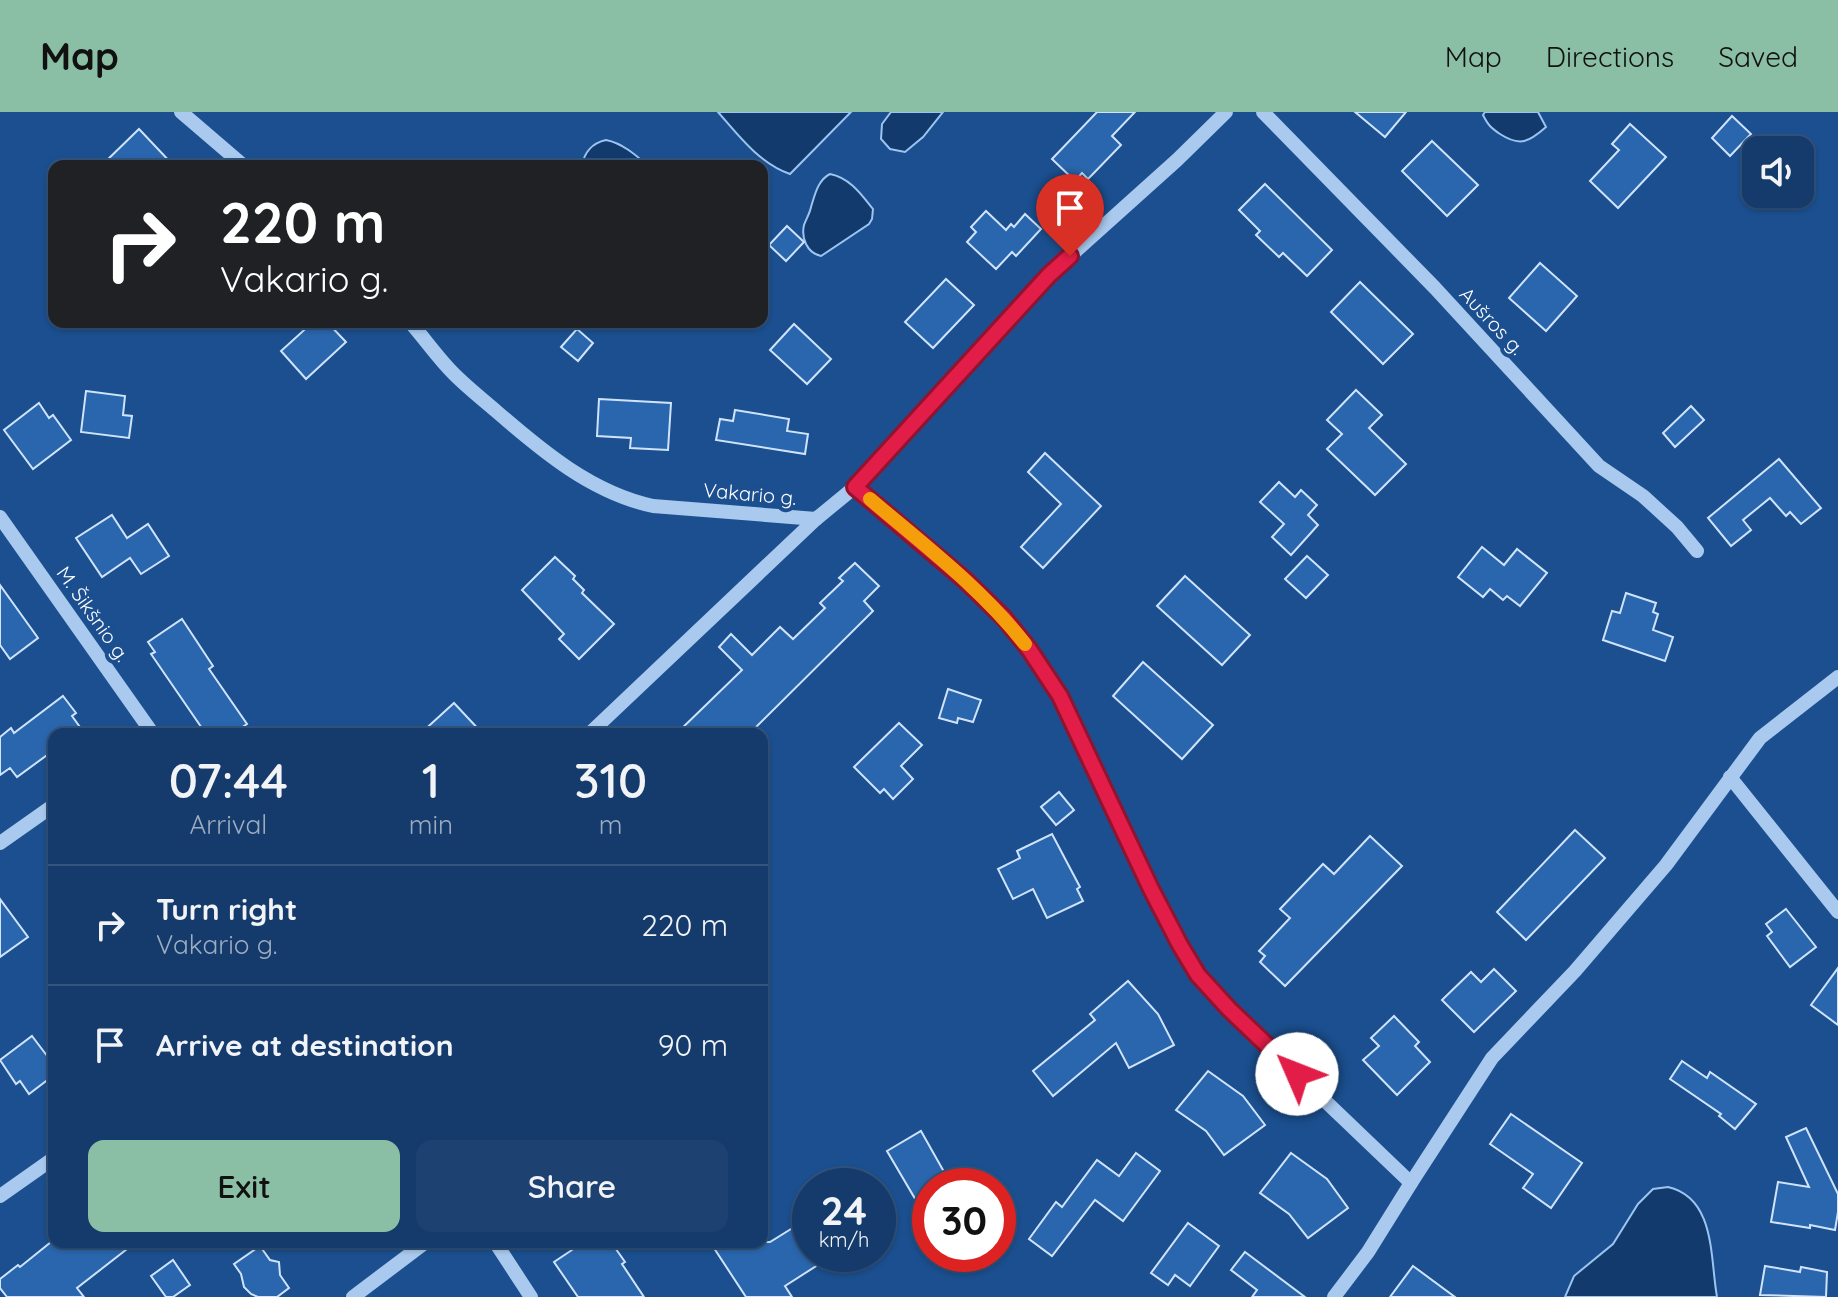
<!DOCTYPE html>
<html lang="en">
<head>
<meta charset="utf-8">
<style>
	:root { --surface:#143b6b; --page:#1d4271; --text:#f1f3f6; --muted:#9dadc1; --line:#33557e; --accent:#8abfa5 }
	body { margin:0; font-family:Quicksand,sans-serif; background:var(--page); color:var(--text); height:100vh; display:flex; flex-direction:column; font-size:30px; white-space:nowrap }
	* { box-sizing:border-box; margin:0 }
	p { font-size:26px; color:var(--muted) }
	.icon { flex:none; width:44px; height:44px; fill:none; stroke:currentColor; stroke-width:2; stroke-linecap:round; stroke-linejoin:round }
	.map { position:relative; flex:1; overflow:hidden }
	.drawer { position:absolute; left:48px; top:616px; width:720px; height:520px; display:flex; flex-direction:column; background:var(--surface); border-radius:16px; box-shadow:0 2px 6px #0004,0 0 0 2px var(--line) }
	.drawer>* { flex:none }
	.guide { position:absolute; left:48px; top:48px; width:720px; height:168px; border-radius:16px; box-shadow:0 2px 6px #0004,0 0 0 2px var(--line); background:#202124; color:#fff; overflow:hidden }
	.buttons { position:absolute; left:1742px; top:24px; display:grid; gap:16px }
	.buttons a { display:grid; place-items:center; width:72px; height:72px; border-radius:16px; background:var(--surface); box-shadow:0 2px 6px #0004,0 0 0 2px var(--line); font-size:40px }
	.speed { position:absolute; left:792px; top:1056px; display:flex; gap:16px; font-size:40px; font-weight:700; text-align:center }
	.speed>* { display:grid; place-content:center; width:104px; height:104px; border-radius:50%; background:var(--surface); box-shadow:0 2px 6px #0004,0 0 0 2px var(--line); line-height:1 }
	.speed small { font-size:20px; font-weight:400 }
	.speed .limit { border:12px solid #d22; background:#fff; color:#111 }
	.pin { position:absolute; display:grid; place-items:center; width:68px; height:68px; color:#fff; margin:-82px -34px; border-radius:50% 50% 50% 0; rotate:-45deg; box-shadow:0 0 8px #0007 }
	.pin .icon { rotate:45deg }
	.me { position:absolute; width:88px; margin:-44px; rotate:314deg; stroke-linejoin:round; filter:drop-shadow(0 0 6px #0008) }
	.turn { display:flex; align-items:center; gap:28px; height:168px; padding:0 40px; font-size:36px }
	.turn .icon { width:104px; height:104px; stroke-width:2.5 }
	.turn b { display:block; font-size:56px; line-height:68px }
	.eta { display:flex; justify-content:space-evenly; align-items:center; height:136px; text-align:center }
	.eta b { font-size:48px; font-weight:600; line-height:56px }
	.cta { display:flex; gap:16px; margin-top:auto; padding:16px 40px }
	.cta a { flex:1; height:92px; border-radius:16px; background:var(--accent); color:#111; font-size:32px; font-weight:600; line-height:92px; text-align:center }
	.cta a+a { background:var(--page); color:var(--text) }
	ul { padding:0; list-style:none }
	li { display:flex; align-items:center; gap:24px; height:120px; padding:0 40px; border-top:2px solid var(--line) }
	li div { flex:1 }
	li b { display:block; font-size:30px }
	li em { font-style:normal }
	header { display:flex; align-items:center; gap:48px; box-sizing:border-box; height:112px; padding:0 40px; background:var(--accent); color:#111 }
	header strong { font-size:38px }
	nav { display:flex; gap:44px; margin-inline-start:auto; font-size:28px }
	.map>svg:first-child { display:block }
	.water { fill:#123a6d; stroke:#9cc4f0; stroke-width:2 }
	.building { fill:#2a66ad; stroke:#cfe3fa; stroke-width:2 }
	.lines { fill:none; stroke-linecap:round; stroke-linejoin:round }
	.minor { stroke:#a9c9ee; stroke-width:14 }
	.route-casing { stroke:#92132f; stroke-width:20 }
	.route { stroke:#e11d48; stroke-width:14 }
	.slow { stroke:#f59e0b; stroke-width:14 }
	.labels { text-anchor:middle; stroke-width:8; stroke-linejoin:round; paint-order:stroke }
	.street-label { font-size:20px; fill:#fff; stroke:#1b4f8f }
</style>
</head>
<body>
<header>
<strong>Map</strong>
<nav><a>Map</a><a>Directions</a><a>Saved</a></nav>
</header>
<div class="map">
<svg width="1838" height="1185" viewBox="0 0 1838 1185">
	<rect width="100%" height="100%" fill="#1b4f8f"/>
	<g class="water">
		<path d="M 718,0 L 851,0 L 790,62 C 759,51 739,24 718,0 Z"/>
		<path d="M 891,0 L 943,0 L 923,25 L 905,40 L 890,37 L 881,27 L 882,12 Z"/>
		<path d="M 1485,0 L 1538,0 L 1546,15 C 1529,30 1520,35 1500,22 C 1491,16 1488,13 1483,3 Z"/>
		<path d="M 606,28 C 622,31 636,43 648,54 L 582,54 C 584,41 592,31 606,28 Z"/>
		<path d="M 830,62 C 850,66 861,82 873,97 L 872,107 L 869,112 L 821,144 C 807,141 801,126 804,113 C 806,107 810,101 811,95 C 815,82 818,68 830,62 Z"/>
		<path d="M 1668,1075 C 1716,1086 1710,1147 1717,1185 L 1565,1185 L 1574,1164 L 1613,1132 L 1638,1092 L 1653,1077 Z"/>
	</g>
	<g class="building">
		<path d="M 1097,0 L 1135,0 L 1112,24 L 1121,33 L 1088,67 L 1082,61 L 1075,69 L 1052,47 Z"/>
		<path d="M 1355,0 L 1406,0 L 1385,25 Z"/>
		<path d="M 1732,4 L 1751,22 L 1730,44 L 1712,26 Z"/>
		<path d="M 1630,12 L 1666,45 L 1618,96 L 1590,69 L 1619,38 L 1612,32 Z"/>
		<path d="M 139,17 L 174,54 L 101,54 Z"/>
		<path d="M 1432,29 L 1478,73 L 1447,104 L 1402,59 Z"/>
		<path d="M 1265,72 L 1332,138 L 1307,164 L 1283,141 L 1279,145 L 1256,123 L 1260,119 L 1239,98 Z"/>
		<path d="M 986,99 L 1006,118 L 1011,112 L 1014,115 L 1025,102 L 1041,117 L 1016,144 L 1012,140 L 996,157 L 967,130 L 976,120 L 971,115 Z"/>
		<path d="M 787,114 L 804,130 L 786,149 L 769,133 Z"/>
		<path d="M 1540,151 L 1577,184 L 1546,219 L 1509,186 Z"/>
		<path d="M 946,167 L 974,193 L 933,236 L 905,210 Z"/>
		<path d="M 1360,170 L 1413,222 L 1383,252 L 1331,200 Z"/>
		<path d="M 313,210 L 327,210 L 346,230 L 306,267 L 281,239 Z"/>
		<path d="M 794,212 L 831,247 L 807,272 L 770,238 Z"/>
		<path d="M 577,217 L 593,231 L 578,249 L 561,235 Z"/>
		<path d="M 1356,278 L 1382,303 L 1369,316 L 1406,352 L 1375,383 L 1327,337 L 1342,322 L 1327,308 Z"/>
		<path d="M 86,279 L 125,284 L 123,303 L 132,304 L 129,326 L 81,320 Z"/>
		<path d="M 599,287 L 671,291 L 668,338 L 630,336 L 631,326 L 597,324 Z"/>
		<path d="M 39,291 L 49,306 L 53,303 L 71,328 L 33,357 L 4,318 Z"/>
		<path d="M 1691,294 L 1704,308 L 1675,335 L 1663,321 Z"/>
		<path d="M 735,298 L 789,307 L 787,319 L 808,322 L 805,342 L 716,328 L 720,307 L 733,309 Z"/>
		<path d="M 1045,341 L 1101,394 L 1043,456 L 1021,435 L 1061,392 L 1028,360 Z"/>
		<path d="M 1779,347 L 1821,396 L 1801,412 L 1790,400 L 1786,404 L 1770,386 L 1743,408 L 1751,418 L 1731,434 L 1708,406 Z"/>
		<path d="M 1279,370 L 1295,385 L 1301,378 L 1317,393 L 1308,403 L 1318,413 L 1291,443 L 1272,425 L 1284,412 L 1260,390 Z"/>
		<path d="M 112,403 L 127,426 L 148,412 L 169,444 L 141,462 L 130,446 L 102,465 L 76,426 Z"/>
		<path d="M 1482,435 L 1504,453 L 1517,437 L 1547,461 L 1520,494 L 1507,484 L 1503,488 L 1490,477 L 1483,485 L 1458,465 Z"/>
		<path d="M 1307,444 L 1328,463 L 1306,486 L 1285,467 Z"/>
		<path d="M 555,445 L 575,464 L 573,467 L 584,478 L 582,481 L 614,512 L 579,547 L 559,527 L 564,522 L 522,478 Z"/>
		<path d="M 855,451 L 879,474 L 864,489 L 873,499 L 749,622 L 676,622 L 742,558 L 719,535 L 731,522 L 752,543 L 780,515 L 793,527 L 825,496 L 820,491 L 843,469 L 839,466 Z"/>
		<path d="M 1185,464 L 1250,523 L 1222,553 L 1157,494 Z"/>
		<path d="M 0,473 L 38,526 L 10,547 L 0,533 Z"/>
		<path d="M 1626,481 L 1656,491 L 1653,500 L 1658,502 L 1653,518 L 1673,525 L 1665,549 L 1603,528 L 1612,499 L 1620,501 Z"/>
		<path d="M 182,507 L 213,554 L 209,557 L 247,612 L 232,622 L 206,622 L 151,542 L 155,540 L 148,530 Z"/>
		<path d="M 1143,550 L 1213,613 L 1182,647 L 1113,584 Z"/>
		<path d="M 948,577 L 981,588 L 973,610 L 958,606 L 957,611 L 939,606 Z"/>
		<path d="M 63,584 L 76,601 L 72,604 L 85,622 L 54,622 L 54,638 L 17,665 L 10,656 L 0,663 L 0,625 L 11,616 L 14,621 Z"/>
		<path d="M 454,591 L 483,622 L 420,622 Z"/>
		<path d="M 899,611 L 922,633 L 901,654 L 913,667 L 893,687 L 884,677 L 880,681 L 854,655 Z"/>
		<path d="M 1059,680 L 1074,698 L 1056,713 L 1041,695 Z"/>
		<path d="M 1575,718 L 1605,746 L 1526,828 L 1497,800 Z"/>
		<path d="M 1052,722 L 1080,775 L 1077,777 L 1083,789 L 1047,806 L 1033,777 L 1013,787 L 998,757 L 1020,746 L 1017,739 Z"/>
		<path d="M 1370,724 L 1402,754 L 1285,874 L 1260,850 L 1265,844 L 1259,839 L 1290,806 L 1280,797 L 1323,752 L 1334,762 Z"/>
		<path d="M 0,787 L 28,825 L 0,845 Z"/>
		<path d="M 1786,797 L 1816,835 L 1790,855 L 1767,824 L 1772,820 L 1766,812 Z"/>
		<path d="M 1838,856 L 1838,913 L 1811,893 Z"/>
		<path d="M 1494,857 L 1516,879 L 1474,920 L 1442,888 L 1471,860 L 1481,870 Z"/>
		<path d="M 1128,869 L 1158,902 L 1174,933 L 1129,956 L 1116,931 L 1053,984 L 1033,959 L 1095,908 L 1090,902 Z"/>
		<path d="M 1394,904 L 1419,930 L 1415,934 L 1430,950 L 1397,983 L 1363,948 L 1379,934 L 1371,926 Z"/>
		<path d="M 32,924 L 54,953 L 54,963 L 29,982 L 20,969 L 16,972 L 0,948 Z"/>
		<path d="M 1682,949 L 1707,966 L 1710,960 L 1756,992 L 1735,1017 L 1719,1004 L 1721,1002 L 1670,967 Z"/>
		<path d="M 1208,959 L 1243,984 L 1265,1013 L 1224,1043 L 1206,1019 L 1176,998 Z"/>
		<path d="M 1511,1002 L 1582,1051 L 1551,1096 L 1523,1076 L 1533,1062 L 1490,1032 Z"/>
		<path d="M 1806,1016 L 1838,1082 L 1838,1100 L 1835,1118 L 1810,1113 L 1810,1116 L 1771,1110 L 1778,1070 L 1809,1075 L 1786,1025 Z"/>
		<path d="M 921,1019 L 952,1074 L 930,1074 L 930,1082 L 917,1090 L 887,1039 Z"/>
		<path d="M 1136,1041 L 1160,1059 L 1123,1109 L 1095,1088 L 1052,1144 L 1029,1127 L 1056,1090 L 1062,1095 L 1097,1048 L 1119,1064 Z"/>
		<path d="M 1291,1041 L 1327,1067 L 1348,1096 L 1308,1126 L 1289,1102 L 1260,1081 Z"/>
		<path d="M 1188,1111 L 1219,1134 L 1190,1174 L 1175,1163 L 1168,1173 L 1151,1161 Z"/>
		<path d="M 799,1112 L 810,1128 L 810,1142 L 835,1142 L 785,1174 L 792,1185 L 746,1185 L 710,1130 L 770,1130 Z"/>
		<path d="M 51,1130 L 136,1130 L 77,1176 L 84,1185 L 7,1185 L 0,1176 L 0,1167 L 18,1153 L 20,1155 Z"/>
		<path d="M 584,1130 L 611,1130 L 625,1150 L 622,1152 L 644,1185 L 578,1185 L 554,1150 Z"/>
		<path d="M 260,1134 L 270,1148 L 279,1150 L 280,1163 L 289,1176 L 277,1185 L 258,1185 L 251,1182 L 244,1175 L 241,1162 L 234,1152 Z"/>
		<path d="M 1245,1140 L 1305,1185 L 1252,1185 L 1257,1178 L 1231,1158 Z"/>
		<path d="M 173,1148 L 190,1173 L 173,1185 L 166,1185 L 151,1164 Z"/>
		<path d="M 1413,1154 L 1455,1185 L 1390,1185 Z"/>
		<path d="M 1765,1154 L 1800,1160 L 1801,1155 L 1827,1160 L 1826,1185 L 1760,1183 Z"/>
	</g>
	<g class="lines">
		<g class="minor">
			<path d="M 181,0 L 244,54"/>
			<path d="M 1263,0 L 1435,176 L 1599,354 L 1643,384 L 1677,415 L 1697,439"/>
			<path d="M 410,210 C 425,227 438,246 454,262 C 467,275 482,287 496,299 C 542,339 592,381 653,394 L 816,407 L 855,375 L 1049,163 L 1177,48 L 1226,0"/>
			<path d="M 855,375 L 965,468 L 1004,506 L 1029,537 L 1060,584 L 1151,777 L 1180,833 L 1198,863 L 1229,897 L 1411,1071 L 1368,1140 L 1334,1185"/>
			<path d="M 0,405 L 153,622"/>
			<path d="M 589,622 L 816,407"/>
			<path d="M 1730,665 L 1838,800"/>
			<path d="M 0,731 L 54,693"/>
			<path d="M 1411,1071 L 1492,946 L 1575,859 L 1666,753 L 1760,626 L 1838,565"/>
			<path d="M 0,1084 L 54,1046"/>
			<path d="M 495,1130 L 531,1185"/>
			<path d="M 353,1185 L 426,1130"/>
		</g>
	</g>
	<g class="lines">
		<g class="route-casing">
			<path id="route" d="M 1070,144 L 1049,163 L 855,375 L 965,468 L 1004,506 L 1029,537 L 1060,584 L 1151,777 L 1180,833 L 1198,863 L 1229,897 L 1297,962"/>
		</g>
		<use href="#route" class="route"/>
		<path class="slow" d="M 870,387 C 924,433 981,476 1025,532"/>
	</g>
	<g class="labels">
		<g class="street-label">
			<text transform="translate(1492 209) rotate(47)" y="7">Aušros g.</text>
			<text transform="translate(750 382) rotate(5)" y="7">Vakario g.</text>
			<text transform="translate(93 502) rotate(55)" y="7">M. Šikšnio g.</text>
		</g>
	</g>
</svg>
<div class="buttons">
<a><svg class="icon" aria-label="sound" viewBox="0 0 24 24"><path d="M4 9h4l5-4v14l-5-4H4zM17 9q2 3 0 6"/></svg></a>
</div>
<div class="speed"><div>24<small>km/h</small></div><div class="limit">30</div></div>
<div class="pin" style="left:1070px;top:144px;background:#d93025"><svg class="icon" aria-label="arrive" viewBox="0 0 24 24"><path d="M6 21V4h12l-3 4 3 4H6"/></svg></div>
<svg class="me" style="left:1297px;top:962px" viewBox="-20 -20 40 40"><circle r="19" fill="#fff"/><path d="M0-13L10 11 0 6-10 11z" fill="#e11d48"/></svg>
<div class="guide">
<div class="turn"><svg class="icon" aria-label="right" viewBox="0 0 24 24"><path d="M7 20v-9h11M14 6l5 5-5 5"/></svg><div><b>220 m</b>Vakario g.</div></div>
</div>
<section class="drawer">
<div class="eta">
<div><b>07:44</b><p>Arrival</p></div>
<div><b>1</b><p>min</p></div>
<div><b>310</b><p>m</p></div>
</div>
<ul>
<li><svg class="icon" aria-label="right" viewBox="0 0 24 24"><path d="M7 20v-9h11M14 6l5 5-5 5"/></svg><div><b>Turn right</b><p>Vakario g.</p></div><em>220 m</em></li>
<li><svg class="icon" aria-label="arrive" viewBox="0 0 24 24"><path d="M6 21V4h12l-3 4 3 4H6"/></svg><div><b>Arrive at destination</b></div><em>90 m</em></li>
</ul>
<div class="cta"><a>Exit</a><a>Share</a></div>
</section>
</div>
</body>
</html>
